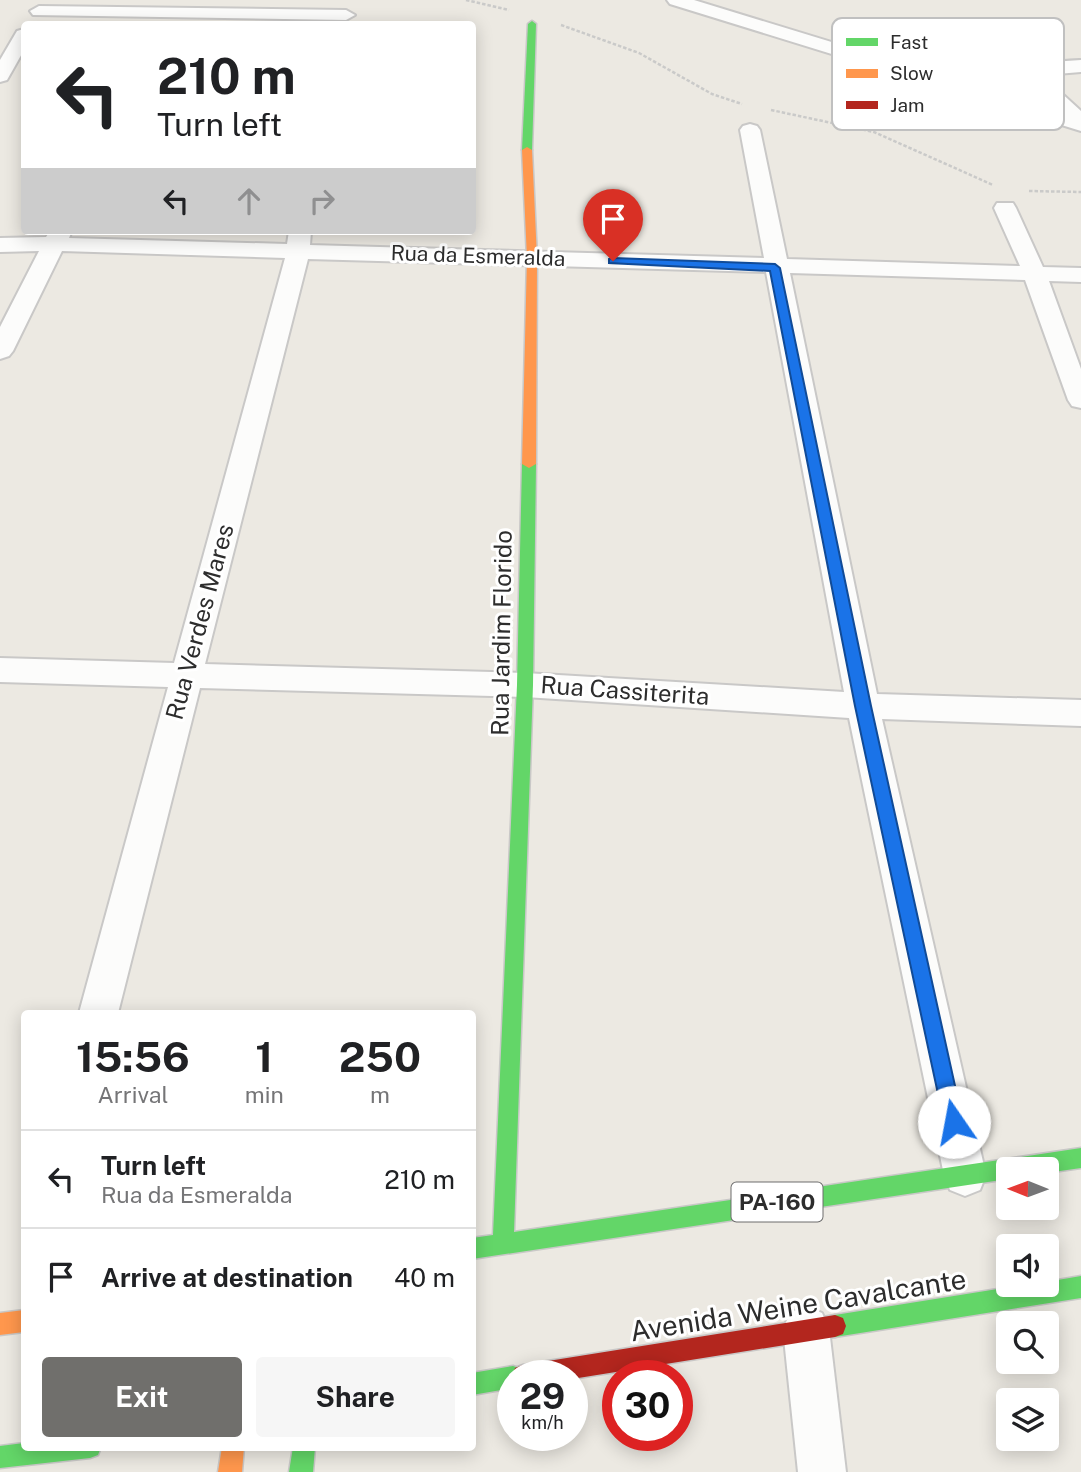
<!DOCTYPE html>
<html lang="en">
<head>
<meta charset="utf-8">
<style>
	:root { --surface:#fff; --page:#f6f6f6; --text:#202124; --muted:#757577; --line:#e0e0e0; --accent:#706f6c }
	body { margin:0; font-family:"Public Sans",sans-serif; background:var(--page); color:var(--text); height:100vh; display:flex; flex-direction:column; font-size:26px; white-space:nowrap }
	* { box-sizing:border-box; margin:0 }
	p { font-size:23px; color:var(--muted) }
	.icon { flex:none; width:38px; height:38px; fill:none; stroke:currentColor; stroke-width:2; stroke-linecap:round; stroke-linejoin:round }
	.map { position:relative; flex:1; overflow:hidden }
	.details { position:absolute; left:21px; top:1010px; width:455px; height:441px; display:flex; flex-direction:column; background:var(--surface); border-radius:7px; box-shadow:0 4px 18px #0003 }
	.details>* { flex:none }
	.hud { position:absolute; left:21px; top:21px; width:455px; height:214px; border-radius:7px; box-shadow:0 4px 18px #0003; background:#fff; color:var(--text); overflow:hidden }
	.needle { width:46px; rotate:271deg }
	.controls { position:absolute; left:996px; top:1157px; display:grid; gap:14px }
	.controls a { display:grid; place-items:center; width:63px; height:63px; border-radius:7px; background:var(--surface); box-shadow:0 4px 18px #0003; font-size:35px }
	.speed { position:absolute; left:497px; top:1360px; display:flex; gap:14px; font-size:35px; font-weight:700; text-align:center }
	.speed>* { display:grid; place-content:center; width:91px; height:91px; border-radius:50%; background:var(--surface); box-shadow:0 4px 18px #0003; line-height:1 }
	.speed small { font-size:18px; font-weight:400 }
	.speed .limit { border:10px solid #d22; background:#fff; color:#111 }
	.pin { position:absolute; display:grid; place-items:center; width:60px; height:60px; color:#fff; margin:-72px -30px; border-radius:50% 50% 50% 0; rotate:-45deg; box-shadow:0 0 7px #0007 }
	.pin .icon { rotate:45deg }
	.me { position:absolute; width:77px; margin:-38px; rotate:348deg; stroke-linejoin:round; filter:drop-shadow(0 0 5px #0008) }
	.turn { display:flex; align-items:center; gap:24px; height:147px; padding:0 21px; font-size:32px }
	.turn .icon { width:91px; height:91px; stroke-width:2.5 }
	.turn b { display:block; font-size:49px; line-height:60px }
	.lanes { display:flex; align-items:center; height:66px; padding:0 21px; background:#0003; justify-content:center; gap:35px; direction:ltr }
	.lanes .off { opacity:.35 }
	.eta { display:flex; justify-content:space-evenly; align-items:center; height:119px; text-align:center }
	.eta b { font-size:42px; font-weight:700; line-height:49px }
	.primary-button { display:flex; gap:14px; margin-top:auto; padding:14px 21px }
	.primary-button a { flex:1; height:80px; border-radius:7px; background:var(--accent); color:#fff; font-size:28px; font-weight:700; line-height:80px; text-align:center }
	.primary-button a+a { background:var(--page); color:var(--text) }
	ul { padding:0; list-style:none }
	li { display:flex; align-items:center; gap:21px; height:98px; padding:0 21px; border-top:2px solid var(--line) }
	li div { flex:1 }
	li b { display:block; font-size:26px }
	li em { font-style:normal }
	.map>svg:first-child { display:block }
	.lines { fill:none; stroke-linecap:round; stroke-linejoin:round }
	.street-casing { stroke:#c9c8c7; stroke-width:4 }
	.fast-casing { stroke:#c9c8c7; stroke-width:3 }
	.slow-casing { stroke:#c9c8c7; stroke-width:3 }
	.jam-casing { stroke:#c9c8c7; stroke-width:3 }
	.path { stroke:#cacac9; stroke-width:2.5; stroke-dasharray:3.5 2; stroke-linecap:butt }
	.street { fill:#fcfcfb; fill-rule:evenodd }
	.fast { fill:#63d668; fill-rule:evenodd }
	.slow { fill:#ff974d; fill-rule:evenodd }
	.jam { fill:#b3261e; fill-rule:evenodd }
	.route { fill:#1a73e8; stroke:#114b97; stroke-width:2 }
	.labels { text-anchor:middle; stroke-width:6; stroke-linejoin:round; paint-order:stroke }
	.far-street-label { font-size:21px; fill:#2d2d2d; stroke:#fff }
	.shield { fill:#fff; stroke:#6c6c6c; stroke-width:2 }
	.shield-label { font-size:23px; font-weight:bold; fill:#2d2d2d }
	.street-label { font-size:24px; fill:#2d2d2d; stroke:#fff }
	.near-street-label { font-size:28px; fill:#2d2d2d; stroke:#fff }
	.key { fill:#fff; stroke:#c0c0c0; stroke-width:2 }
	.key-label { font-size:19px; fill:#2d2d2d }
</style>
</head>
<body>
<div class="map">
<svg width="1081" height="1472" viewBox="0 0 1081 1472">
	<rect width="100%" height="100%" fill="#ece9e2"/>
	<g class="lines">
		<g class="street-casing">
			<g id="street">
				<path d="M 667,0 L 694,0 L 1057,111 L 1031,89 L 1024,76 C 1036,62 1063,61 1081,60 L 1081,72 L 1057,74 L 1045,78 L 1081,111 L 1081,131 L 670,4 Z"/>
				<path d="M 39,6 L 346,10 L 355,15 L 346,20 L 33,15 L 30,11 Z"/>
				<path d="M 24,29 L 24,50 L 7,80 L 0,82 L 0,60 L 17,31 Z"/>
				<path d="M 750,124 L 757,126 L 760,130 L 787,259 L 1020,266 L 994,208 L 997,203 L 1013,203 L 1016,208 L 1043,267 L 1081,268 L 1081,282 L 1049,281 L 1081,369 L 1081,408 L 1072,406 L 1068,400 L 1025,280 L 790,273 L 877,694 L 1081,700 L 1081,726 L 882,719 L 986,1175 L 980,1190 L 965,1196 L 950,1190 L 944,1175 L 849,718 L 525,697 L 200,688 L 118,1013 L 79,1013 L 168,687 L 0,682 L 0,658 L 174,663 L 285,258 L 62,251 L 13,351 L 9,356 L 0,359 L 0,327 L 39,251 L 0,252 L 0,238 L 46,237 L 50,231 L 72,231 L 69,238 L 287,244 L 289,231 L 311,231 L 310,245 L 764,258 L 740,130 L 743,126 ZM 308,259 L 766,272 L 844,692 L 525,673 L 205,664 Z"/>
				<path d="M 806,1306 L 822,1313 L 829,1329 L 846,1472 L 798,1472 L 783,1329 L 790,1313 Z"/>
			</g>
		</g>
		<g class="fast-casing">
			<g id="fast">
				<path d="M 532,21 L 536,24 L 532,150 L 527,153 L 522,150 L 528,24 Z"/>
				<path d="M 529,460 L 536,464 L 533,685 L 514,1232 L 1081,1148 L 1081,1168 L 1046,1173 L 1046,1169 L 1008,1169 L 1008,1179 L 472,1259 L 472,1238 L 493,1235 L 517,685 L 522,464 Z"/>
				<path d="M 1081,1276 L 1081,1298 L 835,1337 L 827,1334 L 824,1326 L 827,1318 L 835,1315 L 1029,1284 L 1046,1284 L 1046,1282 Z"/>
				<path d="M 513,1366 L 521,1369 L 523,1376 L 513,1376 L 513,1388 L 472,1395 L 472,1373 Z"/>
				<path d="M 24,1443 L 24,1447 L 101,1447 L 98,1455 L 90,1458 L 0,1468 L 0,1446 Z"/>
				<path d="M 293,1447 L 315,1447 L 313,1472 L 289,1472 Z"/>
			</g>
		</g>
		<g class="slow-casing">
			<g id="slow">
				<path d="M 527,147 L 532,150 L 537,258 L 536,464 L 529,468 L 522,464 L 527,258 L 522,150 Z"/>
				<path d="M 24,1310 L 24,1332 L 0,1335 L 0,1313 Z"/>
				<path d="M 222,1447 L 244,1447 L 242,1472 L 218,1472 Z"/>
			</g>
		</g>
		<g class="jam-casing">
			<path id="jam" d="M 835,1315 L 843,1318 L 846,1326 L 843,1334 L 835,1337 L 572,1379 L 572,1376 L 513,1376 L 513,1378 L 512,1376 L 515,1368 L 523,1365 Z"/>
		</g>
		<g class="path">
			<path d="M 466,0 L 509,10"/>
			<path d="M 561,25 L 639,53 L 712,94 L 742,104"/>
			<path d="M 771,110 L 874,132 L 993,185"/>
			<path d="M 1029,191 L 1081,192"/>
		</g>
		<use href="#street" class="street"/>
		<use href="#fast" class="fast"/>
		<use href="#slow" class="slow"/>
		<use href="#jam" class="jam"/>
	</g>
	<path class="route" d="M 613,258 L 775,264 L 780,268 L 871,706 L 963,1122 L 961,1129 L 954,1132 L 947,1129 L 944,1122 L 855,706 L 770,271 L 609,263 L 609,259 Z"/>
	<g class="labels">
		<g class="far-street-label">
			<text transform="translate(478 256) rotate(2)" y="7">Rua da Esmeralda</text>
		</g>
		<rect class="shield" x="731.5" y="1182.5" width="91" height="39" rx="5"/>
		<g class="shield-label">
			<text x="777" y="1210">PA-160</text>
		</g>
		<g class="street-label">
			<text transform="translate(200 622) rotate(-75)" y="8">Rua Verdes Mares</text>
			<text transform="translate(502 633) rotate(-89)" y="8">Rua Jardim Florido</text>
			<text transform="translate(625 691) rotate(4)" y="8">Rua Cassiterita</text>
		</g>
		<g class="near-street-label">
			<text transform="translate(798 1305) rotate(-9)" y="10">Avenida Weine Cavalcante</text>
		</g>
	</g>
	<rect x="832" y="18" width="232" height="112" rx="10" class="key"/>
	<rect x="846" y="38" width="32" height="8" fill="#63d668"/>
	<rect x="846" y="69" width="32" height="9" fill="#ff974d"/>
	<rect x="846" y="101" width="32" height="8" fill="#b3261e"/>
	<g class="key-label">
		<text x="890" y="49">Fast</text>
		<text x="890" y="80">Slow</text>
		<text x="890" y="112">Jam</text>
	</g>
</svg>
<div class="controls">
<a><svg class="needle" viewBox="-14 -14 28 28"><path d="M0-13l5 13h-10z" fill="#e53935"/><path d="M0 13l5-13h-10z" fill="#757577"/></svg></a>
<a><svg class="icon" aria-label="sound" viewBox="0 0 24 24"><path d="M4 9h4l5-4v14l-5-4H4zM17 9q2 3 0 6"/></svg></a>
<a><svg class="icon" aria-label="search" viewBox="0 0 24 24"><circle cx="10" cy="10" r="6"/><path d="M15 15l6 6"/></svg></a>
<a><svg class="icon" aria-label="layers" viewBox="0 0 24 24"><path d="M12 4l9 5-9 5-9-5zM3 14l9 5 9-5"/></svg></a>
</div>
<div class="speed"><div>29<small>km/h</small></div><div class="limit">30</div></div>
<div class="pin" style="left:613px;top:261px;background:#d93025"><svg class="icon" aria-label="arrive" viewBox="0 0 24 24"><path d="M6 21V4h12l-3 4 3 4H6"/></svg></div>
<svg class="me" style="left:954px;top:1122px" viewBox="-20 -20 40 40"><circle r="19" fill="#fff"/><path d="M0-13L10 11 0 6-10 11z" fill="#1a73e8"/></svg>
<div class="hud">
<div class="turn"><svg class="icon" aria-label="left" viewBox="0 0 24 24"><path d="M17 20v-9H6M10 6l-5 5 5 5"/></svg><div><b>210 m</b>Turn left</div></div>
<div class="lanes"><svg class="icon" aria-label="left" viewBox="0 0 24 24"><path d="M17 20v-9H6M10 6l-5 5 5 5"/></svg><svg class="icon off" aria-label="ahead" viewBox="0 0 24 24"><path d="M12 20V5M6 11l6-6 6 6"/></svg><svg class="icon off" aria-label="right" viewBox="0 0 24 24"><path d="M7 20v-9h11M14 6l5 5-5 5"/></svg></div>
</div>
<section class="details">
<div class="eta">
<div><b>15:56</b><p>Arrival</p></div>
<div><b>1</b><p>min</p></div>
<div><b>250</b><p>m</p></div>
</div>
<ul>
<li><svg class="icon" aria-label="left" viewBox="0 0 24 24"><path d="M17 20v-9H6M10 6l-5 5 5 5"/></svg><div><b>Turn left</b><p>Rua da Esmeralda</p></div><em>210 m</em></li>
<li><svg class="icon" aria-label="arrive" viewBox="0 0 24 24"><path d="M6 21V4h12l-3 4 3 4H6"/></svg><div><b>Arrive at destination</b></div><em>40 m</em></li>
</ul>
<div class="primary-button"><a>Exit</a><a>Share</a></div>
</section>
</div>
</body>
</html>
